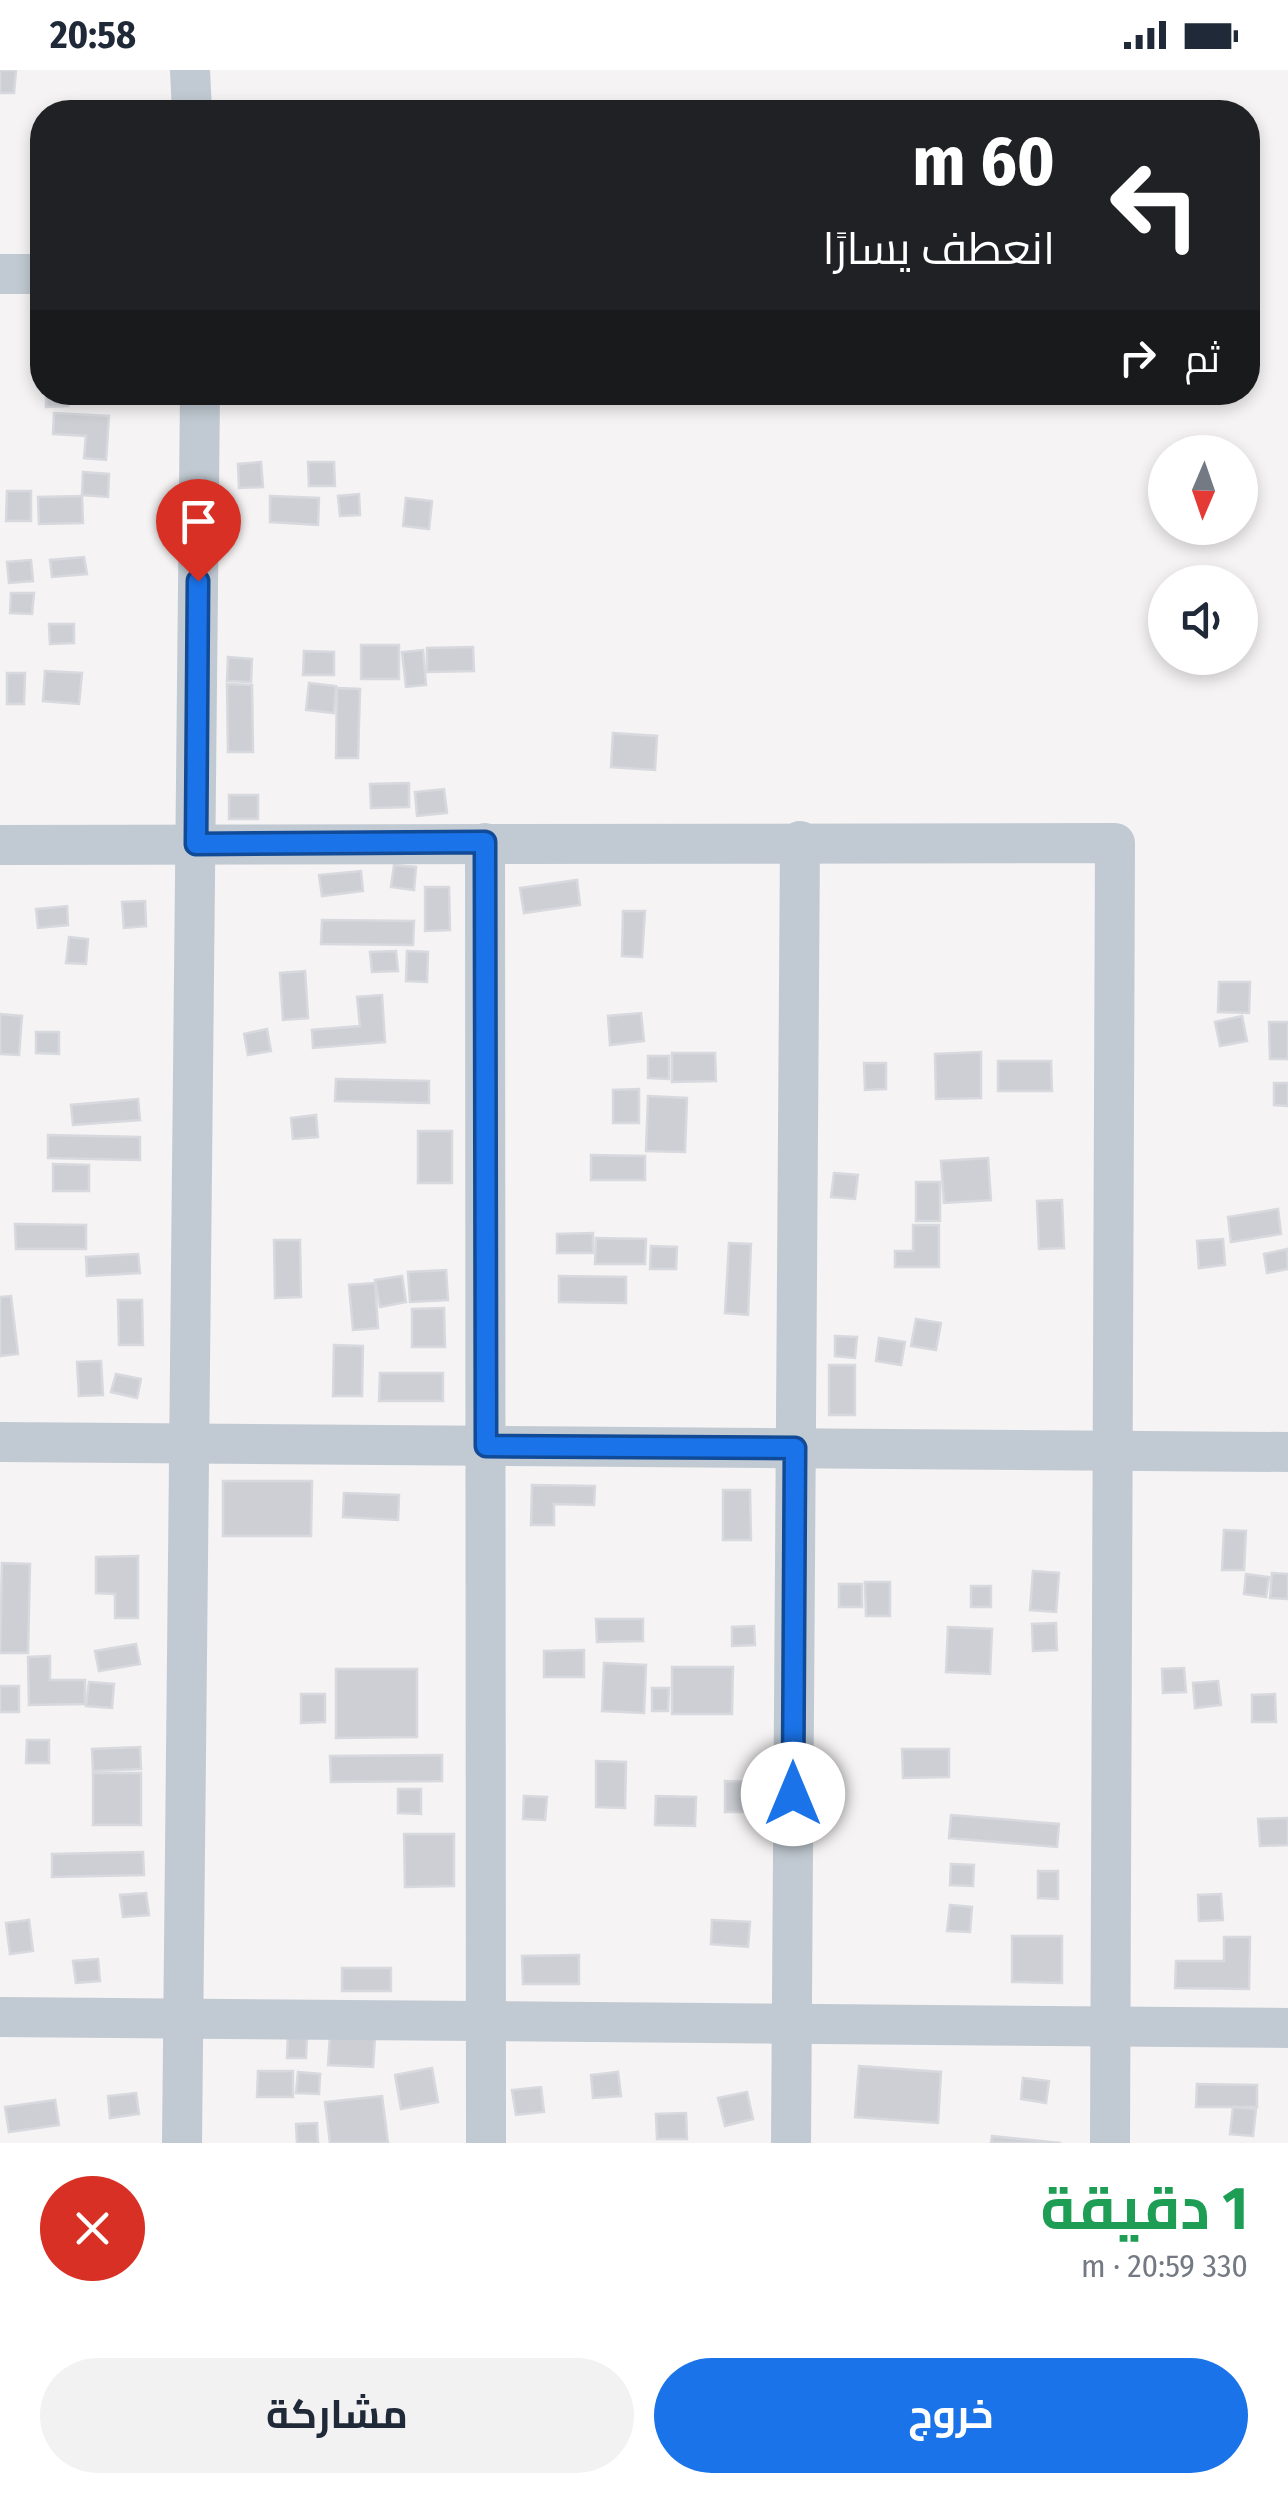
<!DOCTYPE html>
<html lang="ar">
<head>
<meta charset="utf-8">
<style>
	:root { --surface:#fff; --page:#f2f2f3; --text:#1f2937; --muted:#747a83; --accent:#1a73e8 }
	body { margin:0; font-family:"Fira Sans Condensed",Cairo,sans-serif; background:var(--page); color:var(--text); direction:rtl; height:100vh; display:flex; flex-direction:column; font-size:38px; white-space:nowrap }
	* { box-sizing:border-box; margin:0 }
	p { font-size:32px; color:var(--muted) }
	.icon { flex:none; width:55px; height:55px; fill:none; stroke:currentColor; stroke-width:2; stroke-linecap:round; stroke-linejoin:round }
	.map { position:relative; height:2073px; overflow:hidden; direction:ltr }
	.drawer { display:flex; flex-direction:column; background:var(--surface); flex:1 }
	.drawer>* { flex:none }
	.top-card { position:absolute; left:30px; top:30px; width:1230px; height:305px; border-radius:40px; box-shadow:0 5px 15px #0003; direction:rtl; background:#202124; color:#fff; overflow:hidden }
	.needle { width:65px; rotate:182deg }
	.fabs { position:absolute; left:1148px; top:365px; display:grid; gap:20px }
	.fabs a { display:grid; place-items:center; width:110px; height:110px; border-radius:50%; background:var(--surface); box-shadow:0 5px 15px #0003; font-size:50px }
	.pin { position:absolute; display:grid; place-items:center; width:85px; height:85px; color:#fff; margin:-102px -42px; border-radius:50% 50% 50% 0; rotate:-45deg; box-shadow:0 0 10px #0007 }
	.pin .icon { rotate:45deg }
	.me { position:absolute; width:110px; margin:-55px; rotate:0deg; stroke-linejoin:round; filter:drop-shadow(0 0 8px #0008) }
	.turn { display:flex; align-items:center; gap:35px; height:210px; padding:0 40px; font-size:45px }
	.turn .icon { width:130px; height:130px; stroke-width:2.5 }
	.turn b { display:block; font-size:70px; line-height:85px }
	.then { display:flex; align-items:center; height:95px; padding:0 40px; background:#0003; gap:20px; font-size:38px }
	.round { display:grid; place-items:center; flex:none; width:105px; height:105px; border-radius:52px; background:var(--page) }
	.summary { display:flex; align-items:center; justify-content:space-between; height:170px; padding:0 40px }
	h1 { font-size:60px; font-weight:700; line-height:75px; color:#1e9e55 }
	.button { display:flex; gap:20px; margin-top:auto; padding:20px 40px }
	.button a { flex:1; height:115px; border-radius:60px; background:var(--accent); color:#fff; font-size:40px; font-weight:700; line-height:115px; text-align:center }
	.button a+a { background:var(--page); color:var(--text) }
	.status { display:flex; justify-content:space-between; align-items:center; height:70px; padding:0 50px; background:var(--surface); direction:ltr }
	.status svg { height:28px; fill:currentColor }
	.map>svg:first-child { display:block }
	.building { fill:#cdcfd5; stroke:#d7d9de; stroke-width:2.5 }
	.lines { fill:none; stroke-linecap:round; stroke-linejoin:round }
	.minor { stroke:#c1cad2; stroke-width:40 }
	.route-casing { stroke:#114b97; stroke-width:25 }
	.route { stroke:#1a73e8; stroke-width:18 }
</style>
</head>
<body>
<div class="status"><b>20:58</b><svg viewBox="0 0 49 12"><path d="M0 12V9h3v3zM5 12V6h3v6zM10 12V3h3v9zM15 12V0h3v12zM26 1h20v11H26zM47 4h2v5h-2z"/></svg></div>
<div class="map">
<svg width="1288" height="2073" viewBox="0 0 1288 2073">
	<rect width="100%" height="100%" fill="#f5f3f3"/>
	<g class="building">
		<path d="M 0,0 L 16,0 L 14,23 L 0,23 Z"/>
		<path d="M 46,322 L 67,322 L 68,336 L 46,337 Z"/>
		<path d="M 54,343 L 109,346 L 106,390 L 84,388 L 86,366 L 53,364 Z"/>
		<path d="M 261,392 L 263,417 L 239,418 L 238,394 Z"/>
		<path d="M 308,392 L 334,392 L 335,416 L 309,416 Z"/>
		<path d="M 83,402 L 109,404 L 108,427 L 82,425 Z"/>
		<path d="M 7,421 L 31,421 L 31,451 L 6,451 Z"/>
		<path d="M 359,424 L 360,445 L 340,446 L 338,426 Z"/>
		<path d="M 82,426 L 83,453 L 39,454 L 38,427 Z"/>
		<path d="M 270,426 L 319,428 L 318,455 L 270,452 Z"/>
		<path d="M 406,428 L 432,431 L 429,459 L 403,456 Z"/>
		<path d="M 84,487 L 87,504 L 52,507 L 50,490 Z"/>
		<path d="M 31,490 L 33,511 L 9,513 L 7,492 Z"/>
		<path d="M 11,523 L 34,523 L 32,544 L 10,543 Z"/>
		<path d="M 49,554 L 74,554 L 74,573 L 50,574 Z"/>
		<rect x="361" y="575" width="38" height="34"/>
		<path d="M 473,577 L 474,601 L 427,602 L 427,578 Z"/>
		<path d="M 423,580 L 426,615 L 406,617 L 402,582 Z"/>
		<path d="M 304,581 L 334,582 L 334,605 L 303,605 Z"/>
		<path d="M 228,587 L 252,589 L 251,612 L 227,611 Z"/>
		<path d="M 45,601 L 82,603 L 79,634 L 43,631 Z"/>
		<path d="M 7,603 L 25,603 L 24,634 L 7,634 Z"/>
		<path d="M 309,613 L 336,616 L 334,643 L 306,640 Z"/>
		<path d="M 227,614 L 252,615 L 253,682 L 228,682 Z"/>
		<path d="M 337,618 L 360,619 L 358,688 L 336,688 Z"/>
		<path d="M 613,663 L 657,666 L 655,700 L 611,697 Z"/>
		<path d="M 409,713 L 409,737 L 371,738 L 370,714 Z"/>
		<path d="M 444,719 L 447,743 L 417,746 L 415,722 Z"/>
		<rect x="229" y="725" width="29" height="24"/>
		<path d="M 394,795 L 416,797 L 414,820 L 391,817 Z"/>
		<path d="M 361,801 L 363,821 L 322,826 L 319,805 Z"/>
		<path d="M 577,810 L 580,835 L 524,843 L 520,818 Z"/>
		<path d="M 425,817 L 449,817 L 450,860 L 425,861 Z"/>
		<path d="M 145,831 L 146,856 L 124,858 L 122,832 Z"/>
		<path d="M 67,836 L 68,855 L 38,858 L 36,839 Z"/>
		<path d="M 623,841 L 645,841 L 642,887 L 622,886 Z"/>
		<path d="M 322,850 L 414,851 L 413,875 L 321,874 Z"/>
		<path d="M 69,867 L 88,869 L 86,894 L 66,893 Z"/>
		<path d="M 396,881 L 398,901 L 372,902 L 370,882 Z"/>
		<path d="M 407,881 L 428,882 L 427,912 L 406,911 Z"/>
		<path d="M 305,901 L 308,948 L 283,950 L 280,903 Z"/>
		<path d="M 1219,912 L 1250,912 L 1249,943 L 1218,942 Z"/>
		<path d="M 382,925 L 385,972 L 313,978 L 312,960 L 360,956 L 357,927 Z"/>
		<path d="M 641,943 L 644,971 L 610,975 L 608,946 Z"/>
		<path d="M 0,944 L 22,946 L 19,985 L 0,984 Z"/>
		<path d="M 1242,946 L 1247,971 L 1220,976 L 1215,952 Z"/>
		<path d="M 1269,952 L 1288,952 L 1288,989 L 1270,989 Z"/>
		<path d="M 267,959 L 271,981 L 248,985 L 244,964 Z"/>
		<path d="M 36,962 L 59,962 L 59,984 L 36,983 Z"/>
		<path d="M 981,982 L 981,1028 L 936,1029 L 935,984 Z"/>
		<path d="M 672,983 L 715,983 L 716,1011 L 672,1012 Z"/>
		<path d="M 648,986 L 669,986 L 669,1009 L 648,1008 Z"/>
		<path d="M 998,991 L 1051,991 L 1052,1021 L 998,1021 Z"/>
		<path d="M 864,993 L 886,993 L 886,1019 L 865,1020 Z"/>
		<path d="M 336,1009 L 429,1011 L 429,1033 L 335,1031 Z"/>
		<path d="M 1274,1013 L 1288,1013 L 1288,1036 L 1274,1035 Z"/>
		<path d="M 639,1019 L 639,1053 L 613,1053 L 613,1020 Z"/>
		<path d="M 648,1026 L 687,1028 L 685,1082 L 646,1081 Z"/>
		<path d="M 138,1029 L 140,1050 L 73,1055 L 71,1035 Z"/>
		<path d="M 316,1045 L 318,1067 L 293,1069 L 291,1048 Z"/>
		<rect x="418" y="1061" width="34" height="52"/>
		<path d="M 48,1065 L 140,1067 L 140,1090 L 48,1088 Z"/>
		<path d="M 591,1085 L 645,1086 L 645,1110 L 591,1110 Z"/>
		<path d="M 988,1088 L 991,1130 L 944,1133 L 941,1091 Z"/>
		<path d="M 53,1094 L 89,1095 L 89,1121 L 53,1121 Z"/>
		<path d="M 834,1103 L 858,1105 L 855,1129 L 831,1127 Z"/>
		<rect x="916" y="1112" width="24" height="39"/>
		<path d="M 1062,1130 L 1064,1178 L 1039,1179 L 1037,1131 Z"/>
		<path d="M 1278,1139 L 1281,1164 L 1231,1172 L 1228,1147 Z"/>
		<path d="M 15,1154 L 86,1155 L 86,1179 L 16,1179 Z"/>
		<path d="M 913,1155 L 939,1155 L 939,1197 L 895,1197 L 895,1181 L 913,1181 Z"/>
		<path d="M 593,1163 L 593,1183 L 557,1183 L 557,1164 Z"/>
		<path d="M 596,1168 L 646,1169 L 645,1194 L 595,1194 Z"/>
		<path d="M 1223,1169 L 1225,1195 L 1199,1198 L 1197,1171 Z"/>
		<path d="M 274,1170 L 300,1170 L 301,1227 L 275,1228 Z"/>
		<path d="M 729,1173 L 751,1174 L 748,1245 L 725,1243 Z"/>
		<path d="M 651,1176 L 677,1177 L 676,1199 L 650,1199 Z"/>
		<path d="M 1287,1179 L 1288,1199 L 1267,1203 L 1264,1184 Z"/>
		<path d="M 138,1184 L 140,1203 L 87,1206 L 86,1187 Z"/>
		<path d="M 446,1200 L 448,1230 L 410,1232 L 408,1202 Z"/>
		<path d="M 402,1206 L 406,1232 L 380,1237 L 375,1210 Z"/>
		<path d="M 559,1206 L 626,1207 L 626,1233 L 559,1232 Z"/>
		<path d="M 375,1213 L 378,1258 L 353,1260 L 349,1215 Z"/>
		<path d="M 11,1226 L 18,1284 L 0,1286 L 0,1227 Z"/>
		<path d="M 118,1230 L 142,1230 L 143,1275 L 119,1275 Z"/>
		<path d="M 444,1238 L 445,1277 L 412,1277 L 412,1239 Z"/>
		<path d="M 916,1249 L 941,1253 L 936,1280 L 911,1276 Z"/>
		<path d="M 835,1266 L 857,1267 L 855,1288 L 835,1286 Z"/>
		<path d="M 879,1268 L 905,1272 L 901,1295 L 876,1291 Z"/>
		<path d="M 334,1275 L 363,1276 L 362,1326 L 333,1326 Z"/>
		<path d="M 101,1291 L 103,1325 L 79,1326 L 77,1292 Z"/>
		<rect x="829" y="1295" width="26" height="50"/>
		<path d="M 380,1303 L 443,1303 L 443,1331 L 379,1331 Z"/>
		<path d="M 116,1304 L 141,1309 L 137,1328 L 111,1322 Z"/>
		<path d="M 223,1411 L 312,1411 L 311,1466 L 223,1466 Z"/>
		<path d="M 532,1415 L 595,1416 L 594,1435 L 554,1434 L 554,1455 L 531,1455 Z"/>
		<path d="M 723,1420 L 750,1420 L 751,1470 L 723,1470 Z"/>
		<path d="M 344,1423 L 399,1425 L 398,1450 L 343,1447 Z"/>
		<path d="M 1224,1460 L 1246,1461 L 1244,1500 L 1222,1500 Z"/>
		<path d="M 138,1486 L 138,1548 L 115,1548 L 115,1524 L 96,1523 L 96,1487 Z"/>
		<path d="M 2,1493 L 30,1494 L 28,1583 L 0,1583 Z"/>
		<path d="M 1033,1501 L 1059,1503 L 1056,1542 L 1030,1540 Z"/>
		<path d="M 1272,1503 L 1288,1504 L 1288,1529 L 1270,1528 Z"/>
		<path d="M 1246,1504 L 1269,1507 L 1266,1527 L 1244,1524 Z"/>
		<path d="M 865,1512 L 890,1512 L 890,1546 L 866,1546 Z"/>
		<rect x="839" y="1514" width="23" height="23"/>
		<rect x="971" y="1516" width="20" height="21"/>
		<path d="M 596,1549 L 643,1549 L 643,1571 L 597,1572 Z"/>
		<path d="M 1056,1553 L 1057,1580 L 1033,1581 L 1032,1554 Z"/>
		<path d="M 754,1556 L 755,1575 L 732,1576 L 732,1557 Z"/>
		<path d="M 948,1557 L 992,1559 L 990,1604 L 946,1602 Z"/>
		<path d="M 136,1574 L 140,1594 L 99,1601 L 95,1581 Z"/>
		<path d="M 584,1580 L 584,1607 L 544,1607 L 544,1581 Z"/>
		<path d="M 50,1586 L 50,1610 L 85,1610 L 85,1634 L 29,1635 L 28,1587 Z"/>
		<path d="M 604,1593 L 646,1595 L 644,1643 L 602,1641 Z"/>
		<path d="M 672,1597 L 733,1597 L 732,1644 L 672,1644 Z"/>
		<path d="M 1184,1598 L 1186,1622 L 1163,1623 L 1162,1599 Z"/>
		<path d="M 336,1599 L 417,1599 L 417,1667 L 336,1668 Z"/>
		<path d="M 1218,1611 L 1221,1635 L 1195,1638 L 1193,1613 Z"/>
		<path d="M 89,1612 L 114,1614 L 112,1638 L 86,1636 Z"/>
		<rect x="0" y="1616" width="19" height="26"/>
		<path d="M 652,1618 L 669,1618 L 668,1641 L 652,1641 Z"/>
		<path d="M 301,1624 L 325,1624 L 325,1652 L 301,1653 Z"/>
		<path d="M 1275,1624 L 1276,1652 L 1252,1652 L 1252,1625 Z"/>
		<path d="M 27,1670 L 49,1670 L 49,1693 L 26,1693 Z"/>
		<path d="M 140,1677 L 141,1699 L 93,1701 L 92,1679 Z"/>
		<path d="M 902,1679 L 949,1679 L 949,1707 L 903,1708 Z"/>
		<path d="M 442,1685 L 442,1711 L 331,1712 L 330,1686 Z"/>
		<path d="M 596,1691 L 626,1692 L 625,1738 L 596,1737 Z"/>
		<rect x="93" y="1703" width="48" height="52"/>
		<path d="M 725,1711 L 754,1712 L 754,1742 L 725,1742 Z"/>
		<path d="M 398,1719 L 421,1719 L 421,1744 L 398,1743 Z"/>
		<path d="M 524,1726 L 547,1727 L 545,1750 L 523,1749 Z"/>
		<path d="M 656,1726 L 696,1727 L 695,1756 L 655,1755 Z"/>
		<path d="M 951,1745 L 1059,1754 L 1057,1777 L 949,1768 Z"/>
		<path d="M 1288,1748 L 1288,1775 L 1260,1776 L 1258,1749 Z"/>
		<path d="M 404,1764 L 454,1764 L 454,1816 L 405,1817 Z"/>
		<path d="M 143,1782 L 144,1805 L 52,1807 L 52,1784 Z"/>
		<path d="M 951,1794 L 974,1795 L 973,1816 L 950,1815 Z"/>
		<path d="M 1038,1801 L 1058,1801 L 1058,1829 L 1038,1828 Z"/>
		<path d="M 146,1823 L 149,1845 L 123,1847 L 120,1825 Z"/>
		<path d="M 1221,1824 L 1223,1850 L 1199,1851 L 1198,1825 Z"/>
		<path d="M 950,1835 L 972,1837 L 970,1862 L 947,1861 Z"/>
		<path d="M 29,1850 L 33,1881 L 10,1884 L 6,1853 Z"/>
		<path d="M 712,1850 L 750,1852 L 748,1877 L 711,1874 Z"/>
		<path d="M 1012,1866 L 1062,1866 L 1062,1913 L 1012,1912 Z"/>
		<path d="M 1224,1867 L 1250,1867 L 1249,1919 L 1175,1918 L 1176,1891 L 1224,1891 Z"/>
		<path d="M 579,1885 L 579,1914 L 523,1914 L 522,1886 Z"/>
		<path d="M 98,1889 L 100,1911 L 76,1913 L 73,1891 Z"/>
		<rect x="342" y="1898" width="49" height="23"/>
		<path d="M 288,1961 L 307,1962 L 306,1988 L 287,1988 Z"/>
		<path d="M 330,1965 L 375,1967 L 373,1997 L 328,1995 Z"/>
		<path d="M 859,1996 L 941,2002 L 938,2053 L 855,2047 Z"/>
		<path d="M 432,1998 L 438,2032 L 401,2039 L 395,2005 Z"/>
		<path d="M 258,2001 L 293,2001 L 293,2027 L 257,2027 Z"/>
		<path d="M 298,2002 L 320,2004 L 319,2024 L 296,2023 Z"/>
		<path d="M 618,2002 L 621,2026 L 593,2028 L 591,2005 Z"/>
		<path d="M 1023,2008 L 1049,2011 L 1046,2033 L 1021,2029 Z"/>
		<path d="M 1197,2014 L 1257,2015 L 1257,2037 L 1196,2037 Z"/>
		<path d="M 541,2017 L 544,2042 L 516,2045 L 512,2020 Z"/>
		<path d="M 747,2022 L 753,2049 L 725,2056 L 718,2028 Z"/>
		<path d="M 136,2023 L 139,2044 L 110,2048 L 108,2026 Z"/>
		<path d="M 382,2026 L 388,2073 L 330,2073 L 325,2032 Z"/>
		<path d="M 55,2030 L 59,2055 L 9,2062 L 5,2037 Z"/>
		<path d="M 1233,2037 L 1256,2039 L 1253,2066 L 1230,2064 Z"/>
		<path d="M 686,2043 L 687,2069 L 657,2069 L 656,2044 Z"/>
		<path d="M 317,2053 L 318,2073 L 297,2073 L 296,2054 Z"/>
		<path d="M 992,2066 L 1061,2073 L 991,2073 Z"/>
	</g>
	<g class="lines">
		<g class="minor">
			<path d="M 190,0 L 192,42"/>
			<path d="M 0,204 L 42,204"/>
			<path d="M 485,773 L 486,2073"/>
			<path d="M 0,775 L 1115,773 L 1110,2073"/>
			<path d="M 0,1372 L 1288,1382"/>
			<path d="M 0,1947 L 1288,1958"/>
			<path d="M 182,2073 L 200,322"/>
			<path d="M 791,2073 L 800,771"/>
		</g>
	</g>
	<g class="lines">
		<g class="route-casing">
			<path id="route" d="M 198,511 L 196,774 L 485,772 L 486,1376 L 795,1378 L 793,1724"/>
		</g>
		<use href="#route" class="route"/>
	</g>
</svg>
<div class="fabs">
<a><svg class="needle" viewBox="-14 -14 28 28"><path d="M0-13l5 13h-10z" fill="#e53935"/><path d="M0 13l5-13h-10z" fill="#747a83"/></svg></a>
<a><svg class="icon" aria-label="sound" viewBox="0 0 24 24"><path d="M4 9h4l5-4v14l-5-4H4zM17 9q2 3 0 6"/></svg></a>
</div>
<div class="pin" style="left:198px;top:511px;background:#d93025"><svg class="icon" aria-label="arrive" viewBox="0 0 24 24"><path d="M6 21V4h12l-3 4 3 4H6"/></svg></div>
<svg class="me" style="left:793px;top:1724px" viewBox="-20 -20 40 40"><circle r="19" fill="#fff"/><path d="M0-13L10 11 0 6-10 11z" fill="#1a73e8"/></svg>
<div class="top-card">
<div class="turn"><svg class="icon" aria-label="left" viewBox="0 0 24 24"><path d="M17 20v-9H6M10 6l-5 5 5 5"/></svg><div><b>60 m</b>انعطف يسارًا</div></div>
<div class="then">ثم<svg class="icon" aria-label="right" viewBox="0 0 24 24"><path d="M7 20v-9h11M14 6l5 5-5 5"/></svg></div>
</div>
</div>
<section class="drawer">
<div class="summary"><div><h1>1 دقيقة</h1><p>330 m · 20:59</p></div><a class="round" style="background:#d93025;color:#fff"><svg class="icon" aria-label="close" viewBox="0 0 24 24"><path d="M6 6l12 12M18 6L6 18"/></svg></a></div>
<div class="button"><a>خروج</a><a>مشاركة</a></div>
</section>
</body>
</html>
